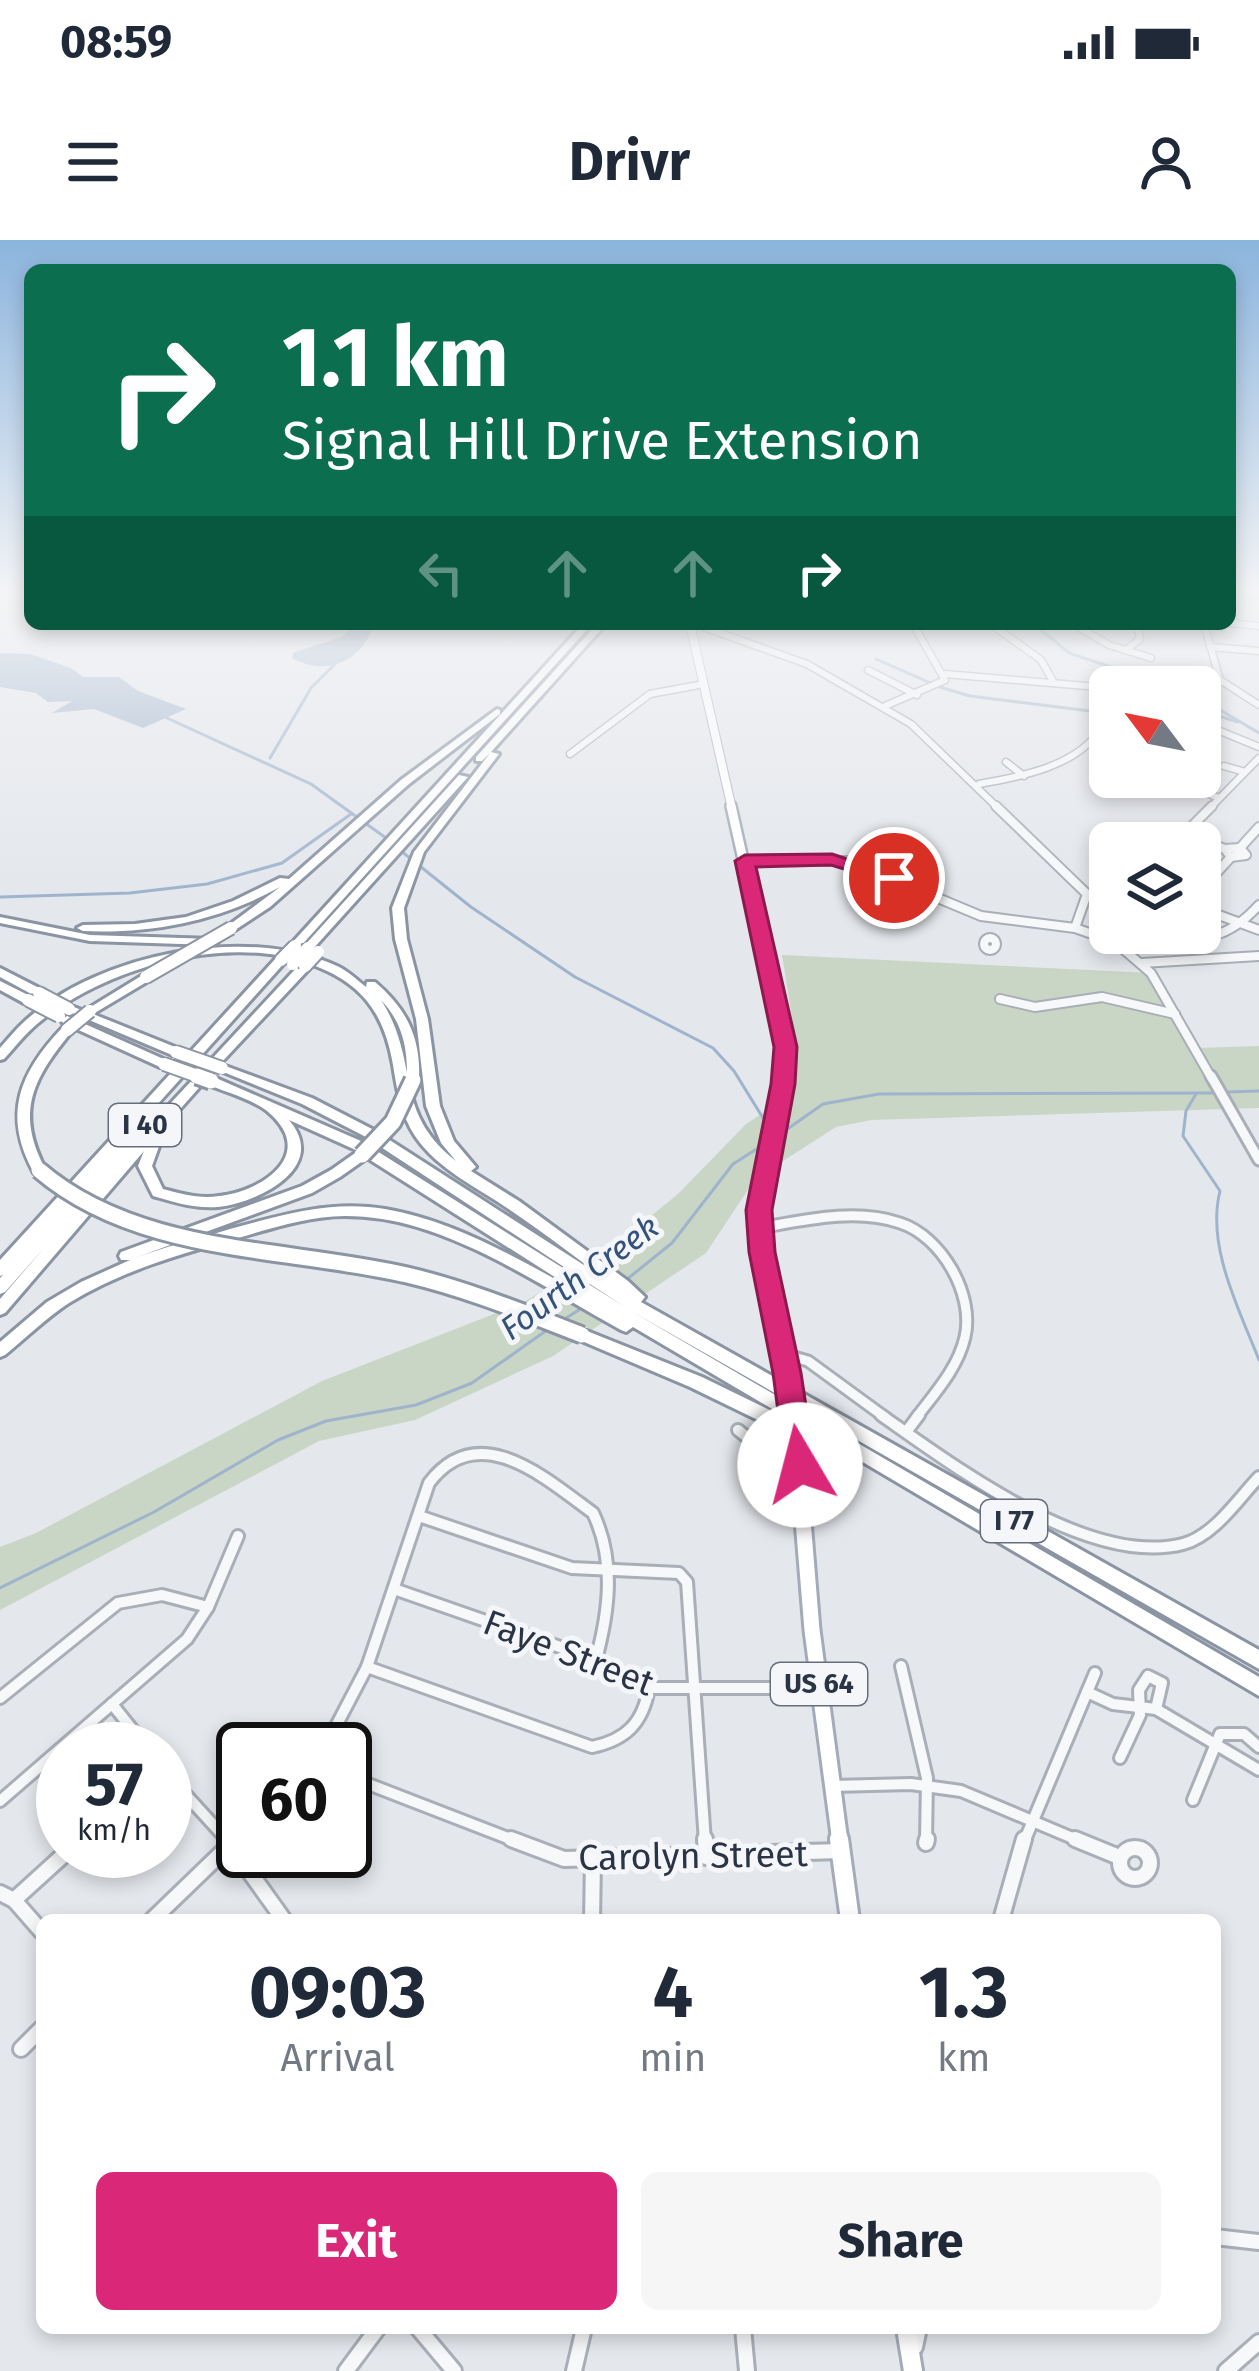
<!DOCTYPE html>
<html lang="en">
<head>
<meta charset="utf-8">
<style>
	:root { --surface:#fff; --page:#f6f6f7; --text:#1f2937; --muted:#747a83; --accent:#db2777 }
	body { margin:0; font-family:"Fira Sans",sans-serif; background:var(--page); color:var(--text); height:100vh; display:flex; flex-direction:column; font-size:45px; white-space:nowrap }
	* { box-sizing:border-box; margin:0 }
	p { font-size:39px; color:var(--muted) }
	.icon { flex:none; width:66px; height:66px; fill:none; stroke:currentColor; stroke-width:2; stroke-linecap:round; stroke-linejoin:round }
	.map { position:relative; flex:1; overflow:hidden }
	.panel { position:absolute; left:36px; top:1674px; width:1185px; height:420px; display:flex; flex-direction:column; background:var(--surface); border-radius:18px; box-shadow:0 6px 18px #0003 }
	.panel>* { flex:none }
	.guide { position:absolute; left:24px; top:24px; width:1212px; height:366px; border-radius:18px; box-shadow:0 6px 18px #0003; background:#0b6e4f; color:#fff; overflow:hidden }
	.needle { width:78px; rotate:302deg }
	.buttons { position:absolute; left:1089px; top:426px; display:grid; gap:24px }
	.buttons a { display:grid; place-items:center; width:132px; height:132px; border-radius:18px; background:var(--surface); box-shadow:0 6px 18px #0003; font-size:60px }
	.speed { position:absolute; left:36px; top:1482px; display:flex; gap:24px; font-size:60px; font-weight:700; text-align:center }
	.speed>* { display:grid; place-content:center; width:156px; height:156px; border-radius:50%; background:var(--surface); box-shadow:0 6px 18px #0003; line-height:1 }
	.speed small { font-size:30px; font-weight:400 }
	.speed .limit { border:6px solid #111; border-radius:18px; background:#fff; color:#111 }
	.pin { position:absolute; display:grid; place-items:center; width:102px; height:102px; color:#fff; margin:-51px; border:6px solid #fff; border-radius:50%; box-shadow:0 3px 12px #0007 }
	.me { position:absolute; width:132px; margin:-66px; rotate:352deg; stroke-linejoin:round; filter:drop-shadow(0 0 9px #0008) }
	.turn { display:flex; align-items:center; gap:42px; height:252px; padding:0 60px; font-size:54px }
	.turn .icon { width:156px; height:156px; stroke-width:2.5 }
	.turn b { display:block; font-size:84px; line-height:102px }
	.lanes { display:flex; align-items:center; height:114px; padding:0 60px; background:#0003; justify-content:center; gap:60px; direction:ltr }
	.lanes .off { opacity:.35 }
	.eta { display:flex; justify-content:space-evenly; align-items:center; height:204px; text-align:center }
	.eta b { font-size:72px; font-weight:700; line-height:84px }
	.primary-button { display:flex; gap:24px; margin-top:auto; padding:24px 60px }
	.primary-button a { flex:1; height:138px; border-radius:18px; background:var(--accent); color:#fff; font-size:48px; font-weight:700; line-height:138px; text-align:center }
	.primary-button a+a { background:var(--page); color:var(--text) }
	.status { display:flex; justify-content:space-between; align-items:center; height:84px; padding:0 60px; background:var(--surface); direction:ltr }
	.status svg { height:33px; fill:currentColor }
	header { display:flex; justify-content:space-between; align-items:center; height:156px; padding:0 60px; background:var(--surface); font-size:54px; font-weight:700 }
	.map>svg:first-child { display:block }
	.green { fill:#c9d6c5 }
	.water { fill:#9fb4cc }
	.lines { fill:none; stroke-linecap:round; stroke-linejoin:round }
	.stream { stroke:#9fb4cc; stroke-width:3 }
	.minor-far4-casing { stroke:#a9aeb7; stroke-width:9 }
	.minor-far3-casing { stroke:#a9aeb7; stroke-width:12 }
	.minor-far2-casing { stroke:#a9aeb7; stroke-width:15 }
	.minor-far1-casing { stroke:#a9aeb7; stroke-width:16 }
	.minor-casing { stroke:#a9aeb7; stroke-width:20 }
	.major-far4-casing { stroke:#a3abb8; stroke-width:10 }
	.major-far3-casing { stroke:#a3abb8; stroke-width:14 }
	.major-far2-casing { stroke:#a3abb8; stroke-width:18 }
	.major-far1-casing { stroke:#a3abb8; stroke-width:21 }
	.major-casing { stroke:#a3abb8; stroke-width:24 }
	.highway-casing { stroke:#8b94a3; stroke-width:6 }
	.minor-far4 { stroke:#f7f8fa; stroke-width:6 }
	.minor-far3 { stroke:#f7f8fa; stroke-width:8 }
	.minor-far2 { stroke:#f7f8fa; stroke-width:9 }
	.minor-far1 { stroke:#f7f8fa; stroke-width:10 }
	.minor { stroke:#f7f8fa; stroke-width:14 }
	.major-far4 { stroke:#fff; stroke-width:8 }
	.major-far3 { stroke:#fff; stroke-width:9 }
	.major-far2 { stroke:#fff; stroke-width:12 }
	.major-far1 { stroke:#fff; stroke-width:15 }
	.major { stroke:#fff; stroke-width:18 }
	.highway { fill:#fff; fill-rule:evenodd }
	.major-bridge-far1-casing { stroke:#a3abb8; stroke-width:18; stroke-linecap:butt }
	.major-bridge-casing { stroke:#a3abb8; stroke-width:21; stroke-linecap:butt }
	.highway-bridge-far1-casing { stroke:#8b94a3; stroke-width:16; stroke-linecap:butt }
	.highway-bridge-casing { stroke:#8b94a3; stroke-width:21; stroke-linecap:butt }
	.major-bridge-far1 { stroke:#fff; stroke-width:12 }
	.major-bridge { stroke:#fff; stroke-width:15 }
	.highway-bridge-far1 { stroke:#fff; stroke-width:12 }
	.highway-bridge { stroke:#fff; stroke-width:15 }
	.route { fill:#db2777; stroke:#8e194d; stroke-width:3 }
	.labels { text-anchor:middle; stroke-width:10; stroke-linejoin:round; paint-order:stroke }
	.shield { fill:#f4f6f9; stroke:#676e7b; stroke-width:3 }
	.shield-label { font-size:27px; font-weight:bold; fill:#2b3445 }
	.water-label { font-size:33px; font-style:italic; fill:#34527a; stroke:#f4f6f9 }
	.near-street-label { font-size:36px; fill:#2b3445; stroke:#f4f6f9 }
</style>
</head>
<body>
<div class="status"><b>08:59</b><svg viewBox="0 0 49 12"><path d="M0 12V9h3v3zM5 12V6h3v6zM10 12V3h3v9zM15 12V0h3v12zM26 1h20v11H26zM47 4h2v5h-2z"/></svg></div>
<header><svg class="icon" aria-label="menu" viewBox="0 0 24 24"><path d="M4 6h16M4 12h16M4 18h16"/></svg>Drivr<svg class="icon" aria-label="person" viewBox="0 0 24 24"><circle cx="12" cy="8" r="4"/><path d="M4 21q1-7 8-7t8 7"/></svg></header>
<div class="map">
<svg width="1259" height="2131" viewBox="0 0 1259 2131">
	<rect width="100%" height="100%" fill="#e4e7ec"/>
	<path class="green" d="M 782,715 L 1151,733 L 1198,808 L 1259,806 L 1259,868 L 871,880 L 836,887 L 755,939 L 706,1013 L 553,1116 L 415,1180 L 319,1201 L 0,1370 L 0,1307 L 36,1293 L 322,1141 L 522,1063 L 604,1015 L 679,953 L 746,884 L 787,857 L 795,796 Z"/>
	<g class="water">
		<path d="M 356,384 L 367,384 L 372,390 C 358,423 325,436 292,418 L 293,413 L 341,397 Z"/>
		<path d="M 0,413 L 30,414 L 71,428 L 83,437 L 119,437 L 138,451 L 186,469 L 143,488 L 94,469 L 52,473 L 72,461 L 48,462 L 36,453 L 0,447 Z"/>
	</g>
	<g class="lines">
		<g class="stream">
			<path d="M 1034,384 L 1069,413 L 1171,447"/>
			<path d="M 876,419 L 933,444"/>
			<path d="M 940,447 L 970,456 L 1098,472"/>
			<path d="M 1200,458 L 1259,493"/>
			<path d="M 1200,470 L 1238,482"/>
			<path d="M 1105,472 L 1110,473"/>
			<path d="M 167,478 L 311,544 L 386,598"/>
			<path d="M 270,518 L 311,448 L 335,424"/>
			<path d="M 401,611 L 471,667 L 575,737 L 713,808 L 734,831 L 768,886"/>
			<path d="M 0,657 L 130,653 L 207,644 L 282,623 L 351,574"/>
			<path d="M 1227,852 L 1259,851"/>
			<path d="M 1196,854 L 1186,871 L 1183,896 L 1220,951 C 1206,1006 1239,1069 1259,1120"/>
			<path d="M 776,897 L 823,864 L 879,854 L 1217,853"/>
			<path d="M 626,1040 L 672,1003 L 733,924 L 763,905"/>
			<path d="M 560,1082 L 582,1068"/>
			<path d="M 0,1348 L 154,1272 L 278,1200 L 326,1181 L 416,1165 L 472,1143 L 547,1090"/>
		</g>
		<g class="minor-far4-casing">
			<g id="minor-far4">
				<path d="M 1241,352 L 1259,355"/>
				<path d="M 1230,383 L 1259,386"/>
				<path d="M 695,384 L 807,424 L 911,484 L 999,569"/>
				<path d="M 991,384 L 1041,420 L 1054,443"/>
				<path d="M 1073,384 L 1109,405 L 1151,418"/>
				<path d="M 1204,384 L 1220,440 L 1259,465"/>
				<path d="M 1210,407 L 1259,411"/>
				<path d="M 1126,410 L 1140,399 L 1137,384"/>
				<path d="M 868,430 L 917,455"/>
				<path d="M 945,434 L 1110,448"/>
				<path d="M 885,466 L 945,440 L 913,384"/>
				<path d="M 1200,489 L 1220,491 L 1259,507"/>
				<path d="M 570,514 L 650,454 L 704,444"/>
				<path d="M 1006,522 L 1024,536"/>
				<path d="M 1224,526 L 1245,532"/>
				<path d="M 1166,537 L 1219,558"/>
				<path d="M 979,544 C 1020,537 1079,526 1102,487 L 1101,447"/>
				<path d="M 1209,569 L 1259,518"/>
			</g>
		</g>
		<g class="minor-far3-casing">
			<g id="minor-far3">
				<path d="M 996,566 L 1087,654"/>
				<path d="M 1183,594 L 1225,609"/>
				<path d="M 1175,603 L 1212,566"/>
				<path d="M 1240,608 L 1246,615 L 1231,617 L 1225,609 Z"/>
				<path d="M 1240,608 L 1259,587"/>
				<path d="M 745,621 L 849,621 L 981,676 L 1075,688 L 1115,702 L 1151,733 L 1212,839"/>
				<path d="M 1200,651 L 1231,617"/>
				<path d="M 1087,654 L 1110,654"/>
				<path d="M 1200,668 L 1259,690"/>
				<path d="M 1075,688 L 1087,654"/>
				<path d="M 1160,693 C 1202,705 1230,697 1259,665"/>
				<circle cx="990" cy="704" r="6"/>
				<path d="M 1142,723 L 1259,716"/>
				<path d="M 1000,759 L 1035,767 L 1102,757 L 1175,774"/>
			</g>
		</g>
		<g class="minor-far2-casing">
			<g id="minor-far2">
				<path d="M 1211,836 L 1259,920"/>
				<path d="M 760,988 C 805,980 856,968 900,983 C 941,996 975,1054 965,1097 C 958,1128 935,1153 916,1178"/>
				<path d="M 783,1114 L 808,1121 L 886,1178"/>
			</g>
		</g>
		<g class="minor-far1-casing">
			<g id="minor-far1">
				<path d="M 881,1175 C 954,1226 1089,1328 1183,1304 C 1214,1296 1238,1259 1259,1237"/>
				<path d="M 738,1190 L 769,1215 L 800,1225"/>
				<path d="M 906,1192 L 919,1175"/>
				<path d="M 419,1276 L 572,1328 L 679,1333 L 687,1342 L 705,1602"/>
				<path d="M 394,1349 L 560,1407 L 649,1448 L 819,1448"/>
				<path d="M 901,1426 L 927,1538 L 926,1602"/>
				<path d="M 367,1427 L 592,1507 C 626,1500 643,1483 649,1448"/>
				<path d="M 1087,1452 L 1113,1464 L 1156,1469 L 1259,1530"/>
				<path d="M 0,1458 L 118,1363 L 162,1355 L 208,1367"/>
				<path d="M 112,1464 L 148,1509"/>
				<path d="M 324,1509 L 367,1427 L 429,1243 C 478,1178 544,1237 593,1273 C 616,1321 609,1373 595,1423"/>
				<path d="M 1120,1518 L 1140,1475 L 1139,1450 L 1148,1436 L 1162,1443 L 1156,1469"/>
				<path d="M 165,1532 L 229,1602"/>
				<path d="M 345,1535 L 518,1602"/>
				<path d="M 832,1546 L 911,1544 L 961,1551 L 1082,1602"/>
				<path d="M 1193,1560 L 1220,1494 L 1244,1494 L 1259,1507"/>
				<path d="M 0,1561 L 187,1399 L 208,1367 L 238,1296"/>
				<path d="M 233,1602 L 243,1592"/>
				<path d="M 1024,1602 L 1095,1433"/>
			</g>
		</g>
		<g class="minor-casing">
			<g id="minor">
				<path d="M 226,1599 L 284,1680"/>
				<path d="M 511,1599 L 564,1619 L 841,1611"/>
				<path d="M 705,1599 L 706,1617"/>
				<path d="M 1075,1599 L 1119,1617"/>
				<path d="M 926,1603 L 927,1599"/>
				<circle cx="1135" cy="1623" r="15"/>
				<path d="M 0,1653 L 14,1660 L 42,1692"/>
				<path d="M 14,1660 L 68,1611"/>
				<path d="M 152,1680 L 236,1599"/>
				<path d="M 592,1680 L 593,1621"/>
				<path d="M 1001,1680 L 1024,1599"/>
				<path d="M 21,1809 L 42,1788"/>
				<path d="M 1215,1997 L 1259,2002"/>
				<path d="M 418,2088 L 454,2131"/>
				<path d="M 743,2088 L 747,2131"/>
				<path d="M 915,2107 L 919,2088"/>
				<path d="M 346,2131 L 378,2088"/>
				<path d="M 574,2131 L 584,2088"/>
				<path d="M 1226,2131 L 1259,2102"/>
			</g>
		</g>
		<g class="major-far4-casing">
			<path id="major-far4" d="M 690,384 L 732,569"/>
		</g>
		<g class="major-far3-casing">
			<path id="major-far3" d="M 731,566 L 785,807 L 783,839"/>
		</g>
		<g class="major-far2-casing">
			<path id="major-far2" d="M 783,836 L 761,946 L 759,987 L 787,1133"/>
		</g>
		<g class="major-far1-casing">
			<path id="major-far1" d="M 797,1207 L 812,1390 L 840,1602"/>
		</g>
		<g class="major-casing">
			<g id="major">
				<path d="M 839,1599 L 850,1680"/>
				<path d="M 906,2088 L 913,2131"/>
			</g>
		</g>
		<g class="highway-casing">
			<g id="highway">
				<path d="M 583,384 L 592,384 L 299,708 L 291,708 L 291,704 Z"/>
				<path d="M 597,384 L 606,384 L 491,512 L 499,514 L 424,612 L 404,668 L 407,699 L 428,779 L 440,866 L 454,901 L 476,927 L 471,931 L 519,961 L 628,1041 L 645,1057 L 641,1062 L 1259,1410 L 1259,1429 L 631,1071 L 1259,1437 L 1259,1456 L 844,1211 L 836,1217 L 830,1215 L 690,1147 L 577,1099 L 574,1095 L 577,1091 L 587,1091 L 702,1137 L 796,1183 L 633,1087 L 626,1092 L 621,1090 C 555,1054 490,1009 417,987 C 394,980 370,976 345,976 C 309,976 273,988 238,998 C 180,1014 121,1031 69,1063 C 46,1078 26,1098 5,1115 L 0,1117 L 0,1102 L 47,1062 L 81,1042 L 130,1020 L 121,1020 L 119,1016 L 121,1012 L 302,946 L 331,930 L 358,911 L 289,880 C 330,928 257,963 218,967 C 195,969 174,962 153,956 L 138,926 L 144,911 L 5,1073 L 0,1075 L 0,1059 L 45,1007 L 5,1052 L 0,1054 L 0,1038 L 3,1035 L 0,1036 L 0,1020 L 277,717 L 281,716 L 287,720 L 147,876 L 155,880 L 301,723 L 305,722 C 222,694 102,729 37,784 C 25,794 15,807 4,819 L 0,820 L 0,808 C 8,799 16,789 25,781 C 98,714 246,684 337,726 C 348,731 357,740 366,747 L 367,742 L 375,742 C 407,769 421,798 419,840 L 418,843 L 409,843 C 415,877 429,900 456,921 L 441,903 L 426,866 L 416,779 L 395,699 L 392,668 L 414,612 L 490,513 L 482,521 L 476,521 L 476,517 ZM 310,724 C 361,742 384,772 393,825 C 397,850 401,875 415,896 C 438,930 477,947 510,970 C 541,991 571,1014 601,1036 L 374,890 L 312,858 L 220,824 L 309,729 ZM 381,760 C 401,781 407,804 407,833 C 402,806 396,783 381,760 ZM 216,829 L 302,864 L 364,896 L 625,1067 L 361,901 L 216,838 L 208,838 ZM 205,841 L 206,844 C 223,851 254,860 267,871 C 318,913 264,951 219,956 C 200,959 182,954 163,949 L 152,926 L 162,898 L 158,894 ZM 367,918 L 580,1053 C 519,1019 455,981 385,969 C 332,960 281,975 230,989 C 197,999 164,1007 132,1019 L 312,953 L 340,937 Z"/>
				<path d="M 497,469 L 500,470 L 500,474 L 409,544 L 270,667 L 235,690 L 231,691 L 225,688 L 280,647 C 219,681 152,694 83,691 L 77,688 L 83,685 L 135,684 L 186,677 L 233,661 L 280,638 L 289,639 L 401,540 Z"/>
				<path d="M 459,535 L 468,537 L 312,710 L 304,710 L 304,706 Z"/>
				<path d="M 0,677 L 90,695 L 212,699 L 218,702 L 212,705 L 90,701 L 0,683 Z"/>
				<path d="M 0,728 L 43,750 L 45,753 L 39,757 L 35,756 L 0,737 Z"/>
				<path d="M 146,733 L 150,734 L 150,740 L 93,774 L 180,809 L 180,815 L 172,815 L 63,769 L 69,765 L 84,771 Z"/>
				<path d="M 0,741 L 32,757 L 34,760 L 28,764 L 24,763 L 0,750 Z"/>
				<path d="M 67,776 L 168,821 L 170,824 L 168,827 L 160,827 L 63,783 L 61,780 Z"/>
				<path d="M 67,786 L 73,790 C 34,837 14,871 46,930 L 39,935 L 34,933 C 2,875 19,833 63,787 Z"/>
			</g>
		</g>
		<use href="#minor-far4" class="minor-far4"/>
		<use href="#minor-far3" class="minor-far3"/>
		<use href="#minor-far2" class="minor-far2"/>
		<use href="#minor-far1" class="minor-far1"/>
		<use href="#minor" class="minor"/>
		<use href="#major-far4" class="major-far4"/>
		<use href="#major-far3" class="major-far3"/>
		<use href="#major-far2" class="major-far2"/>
		<use href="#major-far1" class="major-far1"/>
		<use href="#major" class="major"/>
		<use href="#highway" class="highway"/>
		<g class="major-bridge-far1-casing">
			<path id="major-bridge-far1" d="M 787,1133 L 793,1178"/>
		</g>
		<g class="major-bridge-casing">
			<path id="major-bridge" d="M 793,1175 L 797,1207"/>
		</g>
		<g class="highway-bridge-far1-casing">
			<g id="highway-bridge-far1">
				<path d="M 281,720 L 295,706"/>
				<path d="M 293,724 L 308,708"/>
				<path d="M 305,726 L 318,712"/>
				<path d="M 146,737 L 231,688"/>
				<path d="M 39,753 L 69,769"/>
				<path d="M 28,760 L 59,776"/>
				<path d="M 67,790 L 90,771"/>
				<path d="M 176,812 L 222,828"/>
				<path d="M 164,824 L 206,839"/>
			</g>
		</g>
		<g class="highway-bridge-casing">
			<g id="highway-bridge">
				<path d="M 197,836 L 211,841"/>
				<path d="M 362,915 L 393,882 L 413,840"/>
				<path d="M 39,930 C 138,1015 286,1007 407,1035 C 467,1049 525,1073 582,1095"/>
			</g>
		</g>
		<use href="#major-bridge-far1" class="major-bridge-far1"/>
		<use href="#major-bridge" class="major-bridge"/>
		<use href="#highway-bridge-far1" class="highway-bridge-far1"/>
		<use href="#highway-bridge" class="highway-bridge"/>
	</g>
	<linearGradient id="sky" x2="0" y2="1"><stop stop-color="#8bb4dd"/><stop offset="0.54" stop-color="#f3f4f6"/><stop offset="1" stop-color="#f3f4f6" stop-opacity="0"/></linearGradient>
	<rect width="1259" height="650" fill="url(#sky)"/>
	<path class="route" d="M 832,614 L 904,638 L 894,644 L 831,625 L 756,627 L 797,807 L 795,844 L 772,970 L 775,1012 L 801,1133 L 815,1225 L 810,1234 L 800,1237 L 789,1234 L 785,1225 L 773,1133 L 749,1012 L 746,970 L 771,844 L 774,807 L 735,621 L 745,615 Z"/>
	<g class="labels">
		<g class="shield">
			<rect x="109" y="864" width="72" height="42" rx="9"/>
			<rect x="981" y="1260" width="66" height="42" rx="9"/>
			<rect x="771" y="1423" width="96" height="42" rx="9"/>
		</g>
		<g class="shield-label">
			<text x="145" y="894">I 40</text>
			<text x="1014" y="1290">I 77</text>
			<text x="819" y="1453">US 64</text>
		</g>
		<g class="water-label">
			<text transform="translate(579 1037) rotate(-36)" y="12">Fourth Creek</text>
		</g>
		<g class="near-street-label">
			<text transform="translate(569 1412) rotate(21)" y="13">Faye Street</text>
			<text transform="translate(693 1615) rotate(-1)" y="13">Carolyn Street</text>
		</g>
	</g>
</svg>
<div class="buttons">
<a><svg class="needle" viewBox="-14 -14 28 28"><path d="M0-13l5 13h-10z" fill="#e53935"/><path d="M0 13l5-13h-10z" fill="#747a83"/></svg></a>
<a><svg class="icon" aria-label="layers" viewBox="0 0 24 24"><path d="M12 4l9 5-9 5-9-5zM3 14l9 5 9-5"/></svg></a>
</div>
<div class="speed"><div>57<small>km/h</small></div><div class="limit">60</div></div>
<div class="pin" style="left:894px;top:638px;background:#d93025"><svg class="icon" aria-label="arrive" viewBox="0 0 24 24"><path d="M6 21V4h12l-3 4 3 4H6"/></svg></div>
<svg class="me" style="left:800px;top:1225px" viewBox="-20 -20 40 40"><circle r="19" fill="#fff"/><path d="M0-13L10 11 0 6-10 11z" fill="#db2777"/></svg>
<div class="guide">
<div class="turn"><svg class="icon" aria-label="right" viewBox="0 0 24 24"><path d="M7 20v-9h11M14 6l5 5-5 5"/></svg><div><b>1.1 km</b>Signal Hill Drive Extension</div></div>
<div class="lanes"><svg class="icon off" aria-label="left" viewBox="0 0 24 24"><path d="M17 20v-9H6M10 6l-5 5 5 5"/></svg><svg class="icon off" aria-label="ahead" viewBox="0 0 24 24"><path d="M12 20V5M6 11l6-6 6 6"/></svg><svg class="icon off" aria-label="ahead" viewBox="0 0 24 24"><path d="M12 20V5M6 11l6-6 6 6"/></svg><svg class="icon" aria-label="right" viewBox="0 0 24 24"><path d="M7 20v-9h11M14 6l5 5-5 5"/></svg></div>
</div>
<section class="panel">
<div class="eta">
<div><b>09:03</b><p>Arrival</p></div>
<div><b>4</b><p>min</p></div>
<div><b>1.3</b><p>km</p></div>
</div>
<div class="primary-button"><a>Exit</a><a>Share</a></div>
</section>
</div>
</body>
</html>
